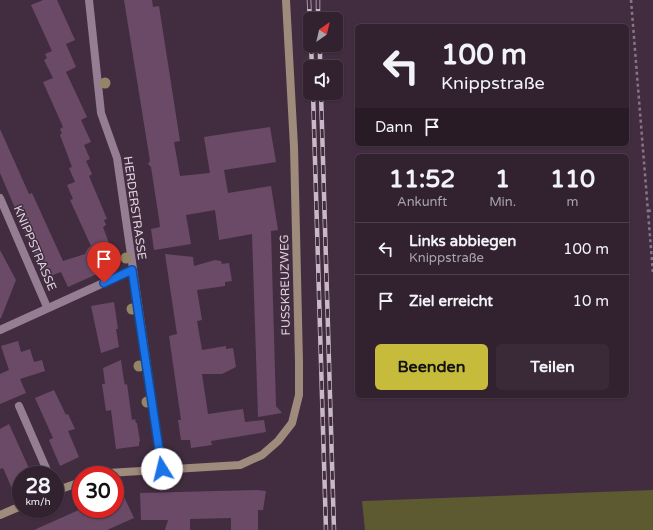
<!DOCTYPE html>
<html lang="de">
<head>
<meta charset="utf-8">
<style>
	:root { --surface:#322230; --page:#3a2a38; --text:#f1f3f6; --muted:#a8a4ab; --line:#4d3f4c; --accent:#c7bb3c }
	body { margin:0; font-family:"Varela Round",sans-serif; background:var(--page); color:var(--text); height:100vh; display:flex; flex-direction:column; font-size:15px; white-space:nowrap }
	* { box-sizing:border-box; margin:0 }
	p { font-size:13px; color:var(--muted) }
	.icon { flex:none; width:22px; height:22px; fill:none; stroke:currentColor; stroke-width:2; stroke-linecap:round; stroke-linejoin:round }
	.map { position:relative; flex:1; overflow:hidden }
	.details { position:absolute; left:355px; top:154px; width:274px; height:244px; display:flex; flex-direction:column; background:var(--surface); border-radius:6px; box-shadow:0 1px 3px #0004,0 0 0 1px var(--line) }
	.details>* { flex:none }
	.guide { position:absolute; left:355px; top:24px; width:274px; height:122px; border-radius:6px; box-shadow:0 1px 3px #0004,0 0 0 1px var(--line); background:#322230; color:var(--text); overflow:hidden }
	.needle { width:26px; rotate:34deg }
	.controls { position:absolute; left:303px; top:12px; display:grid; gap:8px }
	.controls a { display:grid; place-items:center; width:40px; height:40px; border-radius:6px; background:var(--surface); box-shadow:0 1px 3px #0004,0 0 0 1px var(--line); font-size:20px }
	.speed { position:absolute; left:12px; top:466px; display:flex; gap:8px; font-size:20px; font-weight:700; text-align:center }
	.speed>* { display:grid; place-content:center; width:52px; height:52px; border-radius:50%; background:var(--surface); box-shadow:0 1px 3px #0004,0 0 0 1px var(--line); line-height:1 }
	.speed small { font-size:10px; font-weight:400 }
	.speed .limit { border:6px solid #d22; background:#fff; color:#111 }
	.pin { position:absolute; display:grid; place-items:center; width:34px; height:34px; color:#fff; margin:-41px -17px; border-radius:50% 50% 50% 0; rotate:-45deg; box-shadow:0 0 4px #0007 }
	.pin .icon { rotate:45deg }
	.me { position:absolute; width:44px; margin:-22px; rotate:351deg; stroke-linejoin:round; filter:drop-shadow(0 0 3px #0008) }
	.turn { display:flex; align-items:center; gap:14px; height:84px; padding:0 20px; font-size:18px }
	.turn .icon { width:52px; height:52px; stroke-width:2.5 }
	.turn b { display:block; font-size:28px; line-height:34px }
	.then { display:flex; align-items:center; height:38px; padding:0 20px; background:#0003; gap:8px; font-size:15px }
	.eta { display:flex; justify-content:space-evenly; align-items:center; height:68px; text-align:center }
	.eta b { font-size:24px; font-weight:700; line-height:28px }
	.button { display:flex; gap:8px; margin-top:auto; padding:8px 20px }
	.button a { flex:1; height:46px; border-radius:6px; background:var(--accent); color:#111; font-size:16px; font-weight:700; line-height:46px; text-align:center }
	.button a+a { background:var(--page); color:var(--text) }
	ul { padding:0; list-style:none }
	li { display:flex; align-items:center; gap:12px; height:52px; padding:0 20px; border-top:1px solid var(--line) }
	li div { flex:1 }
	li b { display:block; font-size:15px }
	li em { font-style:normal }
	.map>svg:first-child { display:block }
	.green { fill:#5d5930 }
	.building { fill:#6b4a68 }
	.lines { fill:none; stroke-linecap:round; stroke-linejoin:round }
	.path { stroke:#877585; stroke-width:2.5; stroke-dasharray:3 3; stroke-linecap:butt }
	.lane { stroke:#957d93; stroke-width:8 }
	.street { stroke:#957d93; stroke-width:8 }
	.secondary { stroke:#9f8b7b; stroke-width:8 }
	.rail-casing { stroke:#c8b9c6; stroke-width:4.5 }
	.rail { stroke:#422d40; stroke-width:3; stroke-dasharray:9; stroke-linecap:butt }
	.tree { fill:#928666 }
	.route-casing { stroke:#114b97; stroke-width:10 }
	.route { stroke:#1a73e8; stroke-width:7 }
	.labels { text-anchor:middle; stroke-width:3; stroke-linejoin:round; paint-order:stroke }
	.street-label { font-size:12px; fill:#dfd1dd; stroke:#422d40 }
</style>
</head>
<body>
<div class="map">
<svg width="653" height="530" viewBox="0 0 653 530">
	<rect width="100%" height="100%" fill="#422d40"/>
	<path class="green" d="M 653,490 L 653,530 L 365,530 L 362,501 Z"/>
	<g class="building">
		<path d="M 43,0 L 57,0 L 75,40 L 66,44 L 76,67 L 66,72 L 87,117 L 81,120 L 91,142 L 84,145 L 90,159 L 86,161 L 92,174 L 89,176 L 107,219 L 104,220 L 106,225 L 103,227 L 113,254 L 98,263 L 101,269 L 96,271 L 97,274 L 68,287 L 61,272 L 45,278 L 0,173 L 0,129 L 29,194 L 32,193 L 63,261 L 85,254 L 88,248 L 91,246 L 70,200 L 73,199 L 67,185 L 75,182 L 69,168 L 72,167 L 60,135 L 62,133 L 60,129 L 63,127 L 43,82 L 53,78 L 44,60 L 47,58 L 45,54 L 52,51 L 31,5 Z"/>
		<path d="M 124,0 L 152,0 L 153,7 L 159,6 L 180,141 L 174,142 L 180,176 L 210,173 L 204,137 L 270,127 L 276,162 L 224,170 L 228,193 L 271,186 L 278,230 L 271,231 L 276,406 L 282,413 L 258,417 L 252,234 L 219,240 L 215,210 L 186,215 L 191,244 L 154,250 L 151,229 L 160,227 L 159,219 L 151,167 L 148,164 L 150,161 Z"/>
		<path d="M 0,250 L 16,280 L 1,318 L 0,318 Z"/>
		<path d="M 165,254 L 193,257 L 194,266 L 215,260 L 221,261 L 222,264 L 229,263 L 232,281 L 225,282 L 225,286 L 197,290 L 202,320 L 197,321 L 202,350 L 226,346 L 226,349 L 233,348 L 236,367 L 222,374 L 202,374 L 208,414 L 243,409 L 245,422 L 264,420 L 266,432 L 211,441 L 212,445 L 191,448 L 190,440 L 181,440 L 178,420 L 181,420 L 169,336 L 177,334 Z"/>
		<path d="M 114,302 L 118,329 L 116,329 L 119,347 L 101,353 L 91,306 Z"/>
		<path d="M 18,341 L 21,352 L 30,349 L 34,362 L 42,360 L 45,371 L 20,379 L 26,393 L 0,404 L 0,374 L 9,370 L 1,346 Z"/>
		<path d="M 121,360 L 124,381 L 125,385 L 127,384 L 132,420 L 135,419 L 136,423 L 137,423 L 140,441 L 139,442 L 139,446 L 116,449 L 111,410 L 106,411 L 102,384 L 105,384 L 103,368 Z"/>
		<path d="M 54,390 L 66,415 L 68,414 L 75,429 L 68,431 L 79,457 L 60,466 L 49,440 L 53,438 L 35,398 Z"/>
		<path d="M 9,424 L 32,475 L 21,475 L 21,501 L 18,502 L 3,468 L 0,469 L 0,429 Z"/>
		<path d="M 115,478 L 134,518 L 107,530 L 34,530 L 81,509 L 115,509 Z"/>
		<path d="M 257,490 L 266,491 L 263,510 L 258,510 L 258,530 L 231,530 L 231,518 L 190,519 L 190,530 L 165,530 L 168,520 L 141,520 L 140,493 Z"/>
	</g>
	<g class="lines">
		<g class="path">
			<path d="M 631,0 L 653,274"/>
			<path d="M 648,211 L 653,210"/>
		</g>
		<g class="lane">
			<path d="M 0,198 L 47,307"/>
			<path d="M 19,406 L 49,475"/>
		</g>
		<g class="street">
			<path d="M 89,0 L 101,113 L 117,158 L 162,469"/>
			<path d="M 0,330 L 132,270"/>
		</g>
		<g class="secondary">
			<path d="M 102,475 L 108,473 L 240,465 L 262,455 L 278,441 L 292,423 L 299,395 L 299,362 L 294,147 L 286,0"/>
			<path d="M 55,491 L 81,482"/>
			<path d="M 0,515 L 21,506"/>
		</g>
		<g class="rail-casing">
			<g id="rail">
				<path d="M 309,0 L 310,25"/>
				<path d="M 318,0 L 318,19"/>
				<path d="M 311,45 L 312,67"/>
				<path d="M 320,45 L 320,67"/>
				<path d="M 313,93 L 326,530"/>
				<path d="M 321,93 L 334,530"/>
			</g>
		</g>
		<use href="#rail" class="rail"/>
	</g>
	<g class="tree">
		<circle cx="105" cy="83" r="5.5"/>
		<circle cx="126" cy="258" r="5.5"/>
		<circle cx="132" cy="309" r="5.5"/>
		<circle cx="139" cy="366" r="5.5"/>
		<circle cx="147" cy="402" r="5.5"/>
	</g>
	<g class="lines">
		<g class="route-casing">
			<path id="route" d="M 104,283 L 132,270 L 162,469"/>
		</g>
		<use href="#route" class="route"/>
	</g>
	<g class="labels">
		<g class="street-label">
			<text transform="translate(135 208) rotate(82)" y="4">HERDERSTRASSE</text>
			<text transform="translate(35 248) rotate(67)" y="4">KNIPPSTRASSE</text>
			<text transform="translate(285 285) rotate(-91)" y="4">FUSSKREUZWEG</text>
		</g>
	</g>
</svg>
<div class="controls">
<a><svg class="needle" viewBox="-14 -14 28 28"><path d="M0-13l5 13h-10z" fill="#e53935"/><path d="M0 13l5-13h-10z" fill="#a8a4ab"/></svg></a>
<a><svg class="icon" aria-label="sound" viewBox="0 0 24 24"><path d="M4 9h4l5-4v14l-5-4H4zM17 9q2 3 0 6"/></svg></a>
</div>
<div class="speed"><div>28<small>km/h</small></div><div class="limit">30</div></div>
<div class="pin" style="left:104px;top:283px;background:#d93025"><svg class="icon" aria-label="arrive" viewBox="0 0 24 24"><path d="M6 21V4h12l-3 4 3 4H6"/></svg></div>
<svg class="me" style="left:162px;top:469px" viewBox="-20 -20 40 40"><circle r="19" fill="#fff"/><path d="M0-13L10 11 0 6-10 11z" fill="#1a73e8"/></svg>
<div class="guide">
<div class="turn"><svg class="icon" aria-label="left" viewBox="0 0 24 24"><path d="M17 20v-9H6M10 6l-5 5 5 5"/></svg><div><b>100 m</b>Knippstraße</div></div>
<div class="then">Dann<svg class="icon" aria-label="arrive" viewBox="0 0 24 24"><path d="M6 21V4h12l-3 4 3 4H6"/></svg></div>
</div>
<section class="details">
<div class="eta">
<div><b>11:52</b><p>Ankunft</p></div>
<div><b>1</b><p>Min.</p></div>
<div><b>110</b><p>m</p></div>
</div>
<ul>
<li><svg class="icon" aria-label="left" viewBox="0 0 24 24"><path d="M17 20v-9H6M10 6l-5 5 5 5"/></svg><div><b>Links abbiegen</b><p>Knippstraße</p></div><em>100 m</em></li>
<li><svg class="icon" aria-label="arrive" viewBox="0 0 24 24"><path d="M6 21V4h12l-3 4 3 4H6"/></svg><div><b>Ziel erreicht</b></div><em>10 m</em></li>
</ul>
<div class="button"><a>Beenden</a><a>Teilen</a></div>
</section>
</div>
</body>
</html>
